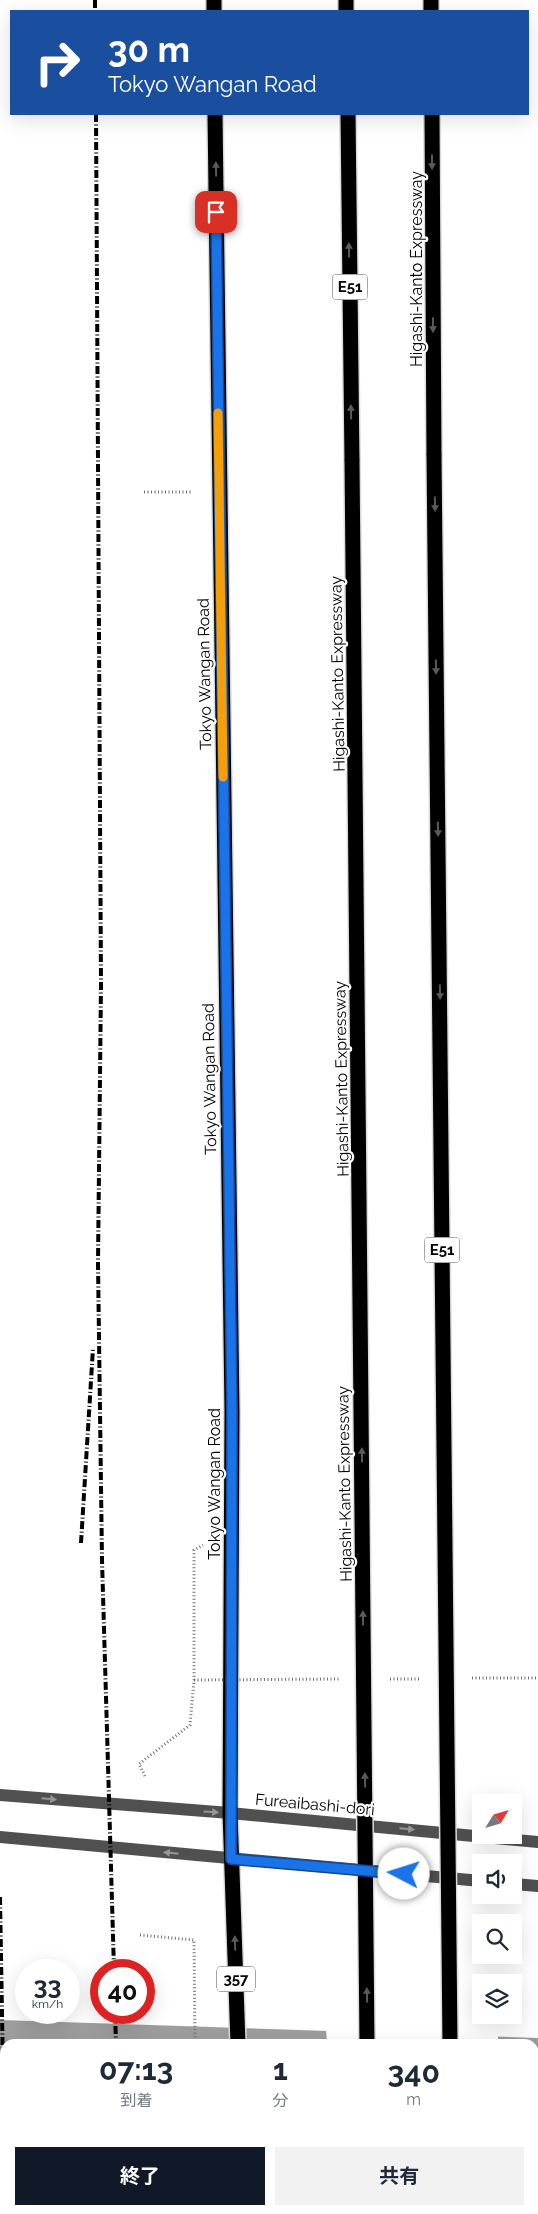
<!DOCTYPE html>
<html lang="ja">
<head>
<meta charset="utf-8">
<style>
	:root { --surface:#fff; --page:#f2f2f3; --text:#1f2937; --muted:#747a83; --accent:#111827 }
	body { margin:0; font-family:Raleway,"Noto Sans JP",sans-serif; background:var(--page); color:var(--text); height:100vh; display:flex; flex-direction:column; font-size:19px; white-space:nowrap }
	* { box-sizing:border-box; margin:0 }
	p { font-size:16px; color:var(--muted) }
	.icon { flex:none; width:28px; height:28px; fill:none; stroke:currentColor; stroke-width:2; stroke-linecap:round; stroke-linejoin:round }
	.map { position:relative; flex:1; overflow:hidden }
	.sheet { position:absolute; left:0px; top:2039px; width:539px; height:176px; display:flex; flex-direction:column; background:var(--surface); border-radius:15px 15px 0 0; box-shadow:0 5px 20px #0002 }
	.sheet>* { flex:none }
	.banner { position:absolute; left:10px; top:10px; width:519px; height:105px; border-radius:0px; box-shadow:0 5px 20px #0002; background:#1a4fa0; color:#fff; overflow:hidden }
	.needle { width:32px; rotate:53deg }
	.buttons { position:absolute; left:472px; top:1794px; display:grid; gap:10px }
	.buttons a { display:grid; place-items:center; width:50px; height:50px; border-radius:0px; background:var(--surface); box-shadow:0 5px 20px #0002; font-size:25px }
	.speed { position:absolute; left:15px; top:1959px; display:flex; gap:10px; font-size:25px; font-weight:700; text-align:center }
	.speed>* { display:grid; place-content:center; width:65px; height:65px; border-radius:50%; background:var(--surface); box-shadow:0 5px 20px #0002; line-height:1 }
	.speed small { font-size:12px; font-weight:400 }
	.speed .limit { border:8px solid #d22; background:#fff; color:#111 }
	.pin { position:absolute; display:grid; place-items:center; width:42px; height:42px; color:#fff; margin:-21px; border-radius:10px; box-shadow:0 2px 8px #0006 }
	.me { position:absolute; width:55px; margin:-28px; rotate:275deg; stroke-linejoin:round; filter:drop-shadow(0 0 4px #0008) }
	.turn { display:flex; align-items:center; gap:18px; height:105px; padding:0 15px; font-size:22px }
	.turn .icon { width:65px; height:65px; stroke-width:2.5 }
	.turn b { display:block; font-size:35px; line-height:42px }
	.eta { display:flex; justify-content:space-evenly; align-items:center; height:85px; text-align:center }
	.eta b { font-size:30px; font-weight:700; line-height:35px }
	.cta { display:flex; gap:10px; margin-top:auto; padding:10px 15px }
	.cta a { flex:1; height:58px; border-radius:0px; background:var(--accent); color:#fff; font-size:20px; font-weight:700; line-height:58px; text-align:center }
	.cta a+a { background:var(--page); color:var(--text) }
	.map>svg:first-child { display:block }
	.water { fill:#9e9e9e }
	.pier { fill:#fff }
	.lines { fill:none; stroke-linecap:round; stroke-linejoin:round }
	.highway-casing { stroke:#dbdbdb; stroke-width:18 }
	.path { stroke:#727272; stroke-width:3; stroke-dasharray:1 2.5; stroke-linecap:butt }
	.minor { stroke:#505050; stroke-width:12 }
	.highway { stroke:#000; stroke-width:15 }
	.rail { stroke:#000; stroke-width:4; stroke-dasharray:8 2.5 1 2.5; stroke-linecap:butt }
	.highway-bridge-casing { stroke:#dbdbdb; stroke-width:18; stroke-linecap:butt }
	.path-bridge { stroke:#727272; stroke-width:3; stroke-dasharray:1 2.5; stroke-linecap:butt }
	.highway-bridge { stroke:#000; stroke-width:15 }
	.oneway { fill:#595959 }
	.oneway2 { fill:#969696 }
	.route-casing { stroke:#114b97; stroke-width:12 }
	.route { stroke:#1a73e8; stroke-width:9 }
	.slow { stroke:#f59e0b; stroke-width:9 }
	.labels { text-anchor:middle; stroke-width:4.5; stroke-linejoin:round; paint-order:stroke }
	.shield { fill:#fff; stroke:#4c4c4c; stroke-width:1 }
	.shield-label { font-size:15px; font-weight:bold; fill:#000 }
	.street-label { font-size:16px; fill:#000; stroke:#fff }
</style>
</head>
<body>
<div class="map">
<svg width="538" height="2214" viewBox="0 0 538 2214">
	<rect width="100%" height="100%" fill="#fff"/>
	<path class="water" d="M 0,2020 L 538,2038 L 538,2148 L 534,2147 L 534,2044 L 5,2044 L 5,2103 L 0,2103 Z"/>
	<path class="pier" d="M 326,2028 L 498,2034 L 498,2044 L 327,2044 Z"/>
	<g class="lines">
		<g class="highway-casing">
			<g id="highway">
				<path d="M 214,0 L 214,11"/>
				<path d="M 346,0 L 346,11"/>
				<path d="M 431,0 L 431,11"/>
				<path d="M 215,114 L 232,1412 L 230,1813 L 238,2044"/>
				<path d="M 348,114 L 352,461"/>
				<path d="M 432,114 L 434,455"/>
				<path d="M 243,2210 L 243,2214"/>
				<path d="M 369,2210 L 369,2214"/>
			</g>
		</g>
		<g class="path">
			<path d="M 144,492 L 191,492"/>
			<path d="M 145,1776 L 139,1764 L 190,1725 L 194,1680 L 194,1550 L 203,1545"/>
			<path d="M 140,1935 L 194,1940 L 195,2044"/>
			<path d="M 196,2210 L 196,2214"/>
			<path d="M 476,2213 L 538,2213"/>
			<path d="M 394,2214 L 425,2214"/>
		</g>
		<g class="minor">
			<path d="M 0,1795 L 230,1813 L 538,1842"/>
			<path d="M 0,1837 L 481,1881"/>
			<path d="M 514,1884 L 538,1886"/>
		</g>
		<use href="#highway" class="highway"/>
		<g class="rail">
			<path d="M 95,0 L 95,11"/>
			<path d="M 96,114 L 101,984 L 98,1263 L 102,1560 L 114,1970"/>
			<path d="M 81,1543 L 93,1348"/>
			<path d="M 0,1897 L 5,2189"/>
			<path d="M 115,2012 L 116,2044"/>
			<path d="M 5,2210 L 5,2214"/>
			<path d="M 120,2210 L 120,2214"/>
		</g>
		<g class="highway-bridge-casing">
			<g id="highway-bridge">
				<path d="M 434,455 L 450,2044"/>
				<path d="M 352,461 L 367,2044"/>
				<path d="M 451,2210 L 451,2214"/>
			</g>
		</g>
		<g class="path-bridge">
			<path d="M 472,1678 L 538,1678"/>
			<path d="M 390,1679 L 421,1679"/>
			<path d="M 194,1680 L 339,1679"/>
		</g>
		<use href="#highway-bridge" class="highway-bridge"/>
	</g>
	<defs><path id="oneway-solid" d="M-6-.8H1V-3.2L6.5 0L1 3.2V.8H-6Z" transform="scale(1.25)"/></defs>
	<g class="oneway">
		<use href="#oneway-solid" transform="translate(432 162) rotate(90)"/>
		<use href="#oneway-solid" transform="translate(216 169) rotate(-91)"/>
		<use href="#oneway-solid" transform="translate(349 250) rotate(-91)"/>
		<use href="#oneway-solid" transform="translate(433 325) rotate(90)"/>
		<use href="#oneway-solid" transform="translate(351 412) rotate(-91)"/>
		<use href="#oneway-solid" transform="translate(435 504) rotate(89)"/>
		<use href="#oneway-solid" transform="translate(436 667) rotate(89)"/>
		<use href="#oneway-solid" transform="translate(438 829) rotate(89)"/>
		<use href="#oneway-solid" transform="translate(440 992) rotate(89)"/>
		<use href="#oneway-solid" transform="translate(362 1455) rotate(-91)"/>
		<use href="#oneway-solid" transform="translate(363 1618) rotate(-91)"/>
		<use href="#oneway-solid" transform="translate(365 1780) rotate(-91)"/>
		<use href="#oneway-solid" transform="translate(235 1943) rotate(-92)"/>
		<use href="#oneway-solid" transform="translate(367 1995) rotate(-91)"/>
	</g>
	<g class="oneway2">
		<use href="#oneway-solid" transform="translate(49 1799) rotate(5)"/>
		<use href="#oneway-solid" transform="translate(211 1812) rotate(3)"/>
		<use href="#oneway-solid" transform="translate(407 1829) rotate(5)"/>
		<use href="#oneway-solid" transform="translate(171 1853) rotate(-174)"/>
	</g>
	<g class="lines">
		<g class="route-casing">
			<path id="route" d="M 216,212 L 232,1412 L 231,1859 L 404,1874"/>
		</g>
		<use href="#route" class="route"/>
		<path class="slow" d="M 218,413 L 223,777"/>
	</g>
	<g class="labels">
		<g class="shield">
			<rect x="332.5" y="274.5" width="35" height="25" rx="4"/>
			<rect x="424.5" y="1237.5" width="35" height="25" rx="4"/>
			<rect x="217" y="1966.5" width="38" height="25" rx="4"/>
		</g>
		<g class="shield-label">
			<text x="350" y="292">E51</text>
			<text x="442" y="1255">E51</text>
			<text x="236" y="1984">357</text>
		</g>
		<g class="street-label">
			<text transform="translate(416 269) rotate(-90)" y="6">Higashi-Kanto Expressway</text>
			<text transform="translate(204 674) rotate(-91)" y="6">Tokyo Wangan Road</text>
			<text transform="translate(337 674) rotate(-91)" y="6">Higashi-Kanto Expressway</text>
			<text transform="translate(209 1079) rotate(-91)" y="6">Tokyo Wangan Road</text>
			<text transform="translate(341 1079) rotate(-91)" y="6">Higashi-Kanto Expressway</text>
			<text transform="translate(214 1484) rotate(-90)" y="6">Tokyo Wangan Road</text>
			<text transform="translate(344 1484) rotate(-91)" y="6">Higashi-Kanto Expressway</text>
			<text transform="translate(315 1804) rotate(5)" y="6">Fureaibashi-dori</text>
		</g>
	</g>
</svg>
<div class="buttons">
<a><svg class="needle" viewBox="-14 -14 28 28"><path d="M0-13l5 13h-10z" fill="#e53935"/><path d="M0 13l5-13h-10z" fill="#747a83"/></svg></a>
<a><svg class="icon" aria-label="sound" viewBox="0 0 24 24"><path d="M4 9h4l5-4v14l-5-4H4zM17 9q2 3 0 6"/></svg></a>
<a><svg class="icon" aria-label="search" viewBox="0 0 24 24"><circle cx="10" cy="10" r="6"/><path d="M15 15l6 6"/></svg></a>
<a><svg class="icon" aria-label="layers" viewBox="0 0 24 24"><path d="M12 4l9 5-9 5-9-5zM3 14l9 5 9-5"/></svg></a>
</div>
<div class="speed"><div>33<small>km/h</small></div><div class="limit">40</div></div>
<div class="pin" style="left:216px;top:212px;background:#d93025"><svg class="icon" aria-label="arrive" viewBox="0 0 24 24"><path d="M6 21V4h12l-3 4 3 4H6"/></svg></div>
<svg class="me" style="left:404px;top:1874px" viewBox="-20 -20 40 40"><circle r="19" fill="#fff"/><path d="M0-13L10 11 0 6-10 11z" fill="#1a73e8"/></svg>
<div class="banner">
<div class="turn"><svg class="icon" aria-label="right" viewBox="0 0 24 24"><path d="M7 20v-9h11M14 6l5 5-5 5"/></svg><div><b>30 m</b>Tokyo Wangan Road</div></div>
</div>
<section class="sheet">
<div class="eta">
<div><b>07:13</b><p>到着</p></div>
<div><b>1</b><p>分</p></div>
<div><b>340</b><p>m</p></div>
</div>
<div class="cta"><a>終了</a><a>共有</a></div>
</section>
</div>
</body>
</html>
